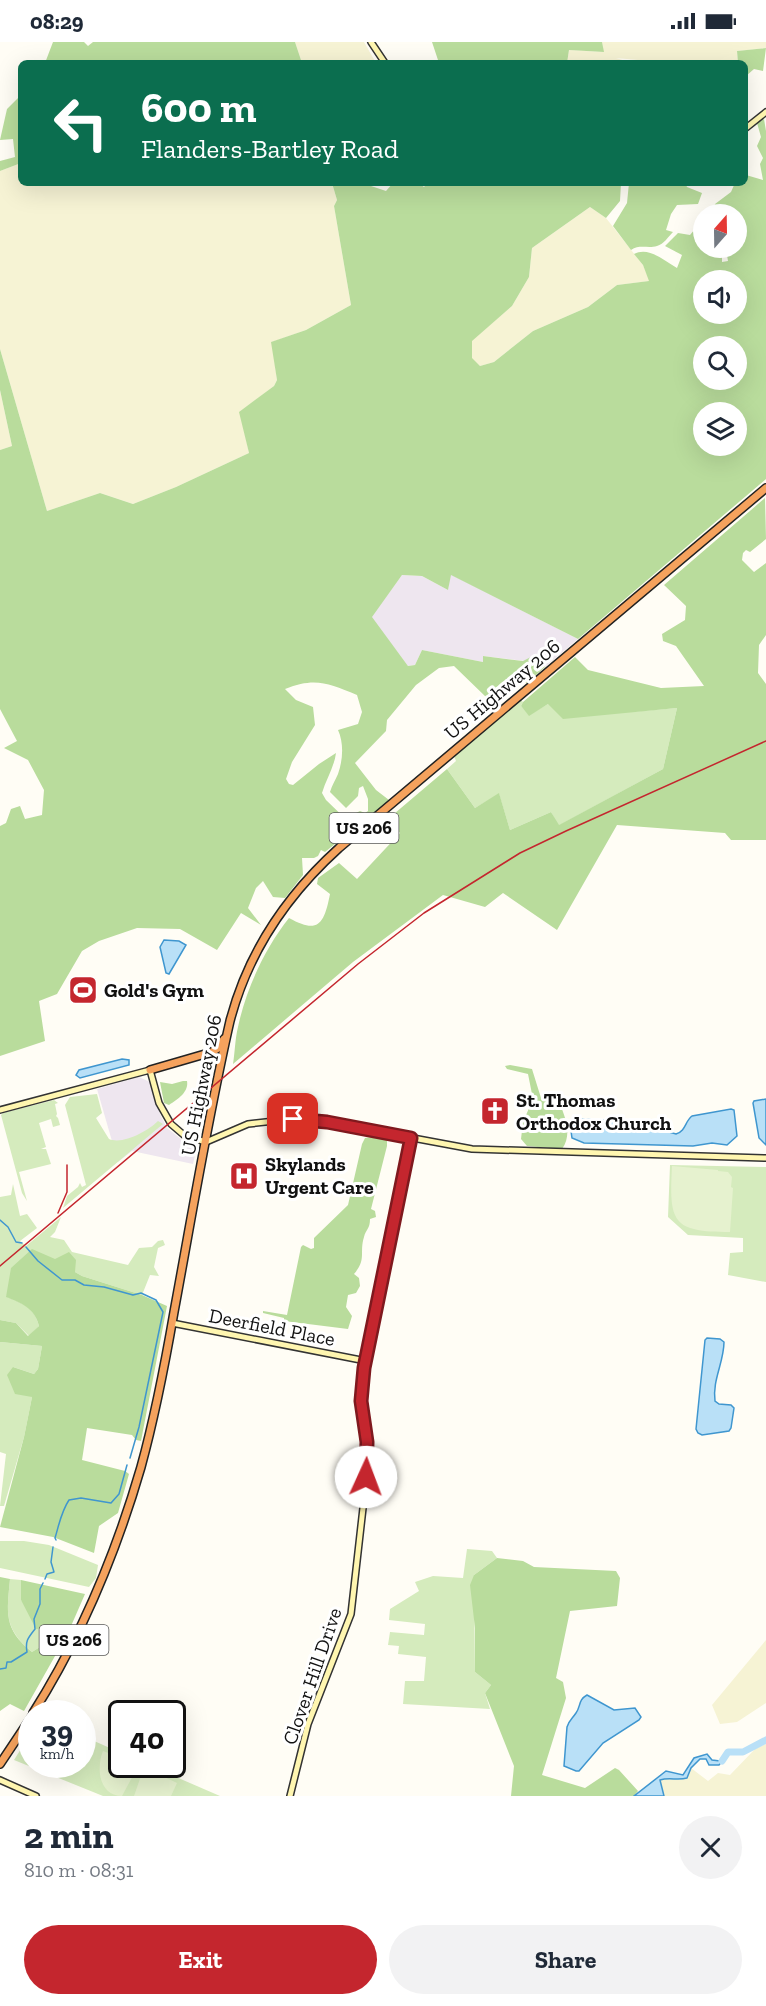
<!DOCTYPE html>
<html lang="en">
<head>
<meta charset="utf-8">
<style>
	:root { --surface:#fff; --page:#f2f2f3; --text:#1f2937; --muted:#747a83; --accent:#c4262e }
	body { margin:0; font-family:"Zilla Slab",serif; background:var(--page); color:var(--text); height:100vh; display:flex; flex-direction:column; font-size:22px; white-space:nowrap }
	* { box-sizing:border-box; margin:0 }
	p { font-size:20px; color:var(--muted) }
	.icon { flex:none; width:33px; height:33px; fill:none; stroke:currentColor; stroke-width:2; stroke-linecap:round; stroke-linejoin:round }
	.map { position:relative; height:1754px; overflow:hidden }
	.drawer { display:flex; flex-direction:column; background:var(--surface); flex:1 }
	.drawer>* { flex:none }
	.banner { position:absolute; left:18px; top:18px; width:730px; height:126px; border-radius:9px; box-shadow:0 6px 24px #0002; background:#0b6e4f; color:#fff; overflow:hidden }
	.needle { width:39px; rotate:20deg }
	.fabs { position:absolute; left:693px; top:162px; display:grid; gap:12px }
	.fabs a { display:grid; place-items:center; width:54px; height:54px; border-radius:50%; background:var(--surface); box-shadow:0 6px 24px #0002; font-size:30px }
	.speed { position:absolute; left:18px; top:1658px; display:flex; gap:12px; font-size:30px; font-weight:700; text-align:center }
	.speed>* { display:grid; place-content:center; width:78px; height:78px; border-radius:50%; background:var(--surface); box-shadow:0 6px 24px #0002; line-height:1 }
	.speed small { font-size:15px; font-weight:400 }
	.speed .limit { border:3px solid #111; border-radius:9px; background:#fff; color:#111 }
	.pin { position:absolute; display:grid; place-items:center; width:51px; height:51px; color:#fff; margin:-26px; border-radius:12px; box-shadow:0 3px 9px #0006 }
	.me { position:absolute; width:66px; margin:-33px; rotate:2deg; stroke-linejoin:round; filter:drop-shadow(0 0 4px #0008) }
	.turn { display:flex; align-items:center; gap:21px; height:126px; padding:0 24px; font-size:27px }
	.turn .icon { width:78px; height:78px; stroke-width:2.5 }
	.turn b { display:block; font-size:42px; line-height:51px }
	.round { display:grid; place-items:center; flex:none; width:63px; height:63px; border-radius:32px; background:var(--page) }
	.head { display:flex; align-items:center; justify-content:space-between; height:102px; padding:0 24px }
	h1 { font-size:36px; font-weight:700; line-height:45px }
	.primary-button { display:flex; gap:12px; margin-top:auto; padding:12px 24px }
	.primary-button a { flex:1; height:69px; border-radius:36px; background:var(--accent); color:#fff; font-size:24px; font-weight:700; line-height:69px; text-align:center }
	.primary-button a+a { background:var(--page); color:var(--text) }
	.status { display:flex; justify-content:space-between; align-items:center; height:42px; padding:0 30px; background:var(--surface); direction:ltr }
	.status svg { height:16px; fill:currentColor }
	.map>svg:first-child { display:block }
	.industrial { fill:#eee6ef }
	.farmland { fill:#f6f3d4 }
	.green { fill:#d5ebbd }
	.forest { fill:#b9dc9c; fill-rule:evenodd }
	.pitch { fill:#e6f2cf }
	.water { fill:#b9e0f7; stroke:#3f96cf; stroke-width:1.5 }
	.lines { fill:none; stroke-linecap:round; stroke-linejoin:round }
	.stream { stroke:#3f96cf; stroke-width:1.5 }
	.river { stroke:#b9e0f7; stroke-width:7 }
	.secondary-casing { stroke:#333; stroke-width:8 }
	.highway-casing { stroke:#222; stroke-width:10 }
	.secondary { stroke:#fff6b0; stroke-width:5 }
	.highway { stroke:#f5a25d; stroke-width:7 }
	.rail { stroke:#c4262e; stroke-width:1.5 }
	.route-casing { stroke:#7f191e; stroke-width:15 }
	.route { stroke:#c4262e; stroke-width:10 }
	.labels { text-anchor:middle; stroke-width:6; stroke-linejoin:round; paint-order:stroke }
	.shield { fill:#fff; stroke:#585858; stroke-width:1.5 }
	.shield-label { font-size:18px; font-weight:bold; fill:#111 }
	.street-label { font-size:20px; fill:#111; stroke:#fff }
	.poi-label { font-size:20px; font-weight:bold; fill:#111; stroke:#fff; text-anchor:start }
</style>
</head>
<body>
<div class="status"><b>08:29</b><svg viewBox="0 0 49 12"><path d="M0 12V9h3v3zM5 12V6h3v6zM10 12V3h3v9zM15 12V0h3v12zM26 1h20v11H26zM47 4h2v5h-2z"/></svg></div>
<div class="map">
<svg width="766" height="1754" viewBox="0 0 766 1754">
	<rect width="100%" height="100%" fill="#fffdf5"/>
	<g class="industrial">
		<path d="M 450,532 L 578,597 L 545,625 L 542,621 L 483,614 L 483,620 L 422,608 L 415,623 L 408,624 L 371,575 L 402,533 L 422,534 L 448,548 Z"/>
		<path d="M 139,1035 L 150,1040 L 160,1072 L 167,1086 L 181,1097 L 197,1104 L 193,1122 L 132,1109 L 118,1120 L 97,1047 Z"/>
	</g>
	<g class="farmland">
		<path d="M 295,0 L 364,0 L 376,21 L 302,21 Z"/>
		<path d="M 602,0 L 766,0 L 766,6 L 737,9 L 738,21 L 671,21 L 616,16 L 632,21 L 567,21 L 569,8 L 603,10 Z"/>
		<path d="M 21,121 L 21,141 L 332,141 L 337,158 L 334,164 L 351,263 L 306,288 L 272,300 L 277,338 L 274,344 L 240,370 L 249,411 L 176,445 L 133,462 L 100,451 L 47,469 L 0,307 L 0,129 Z"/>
		<path d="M 590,165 L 606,176 L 643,223 L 650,239 L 617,243 L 588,265 L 533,289 L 494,320 L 480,324 L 472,317 L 471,299 L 512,264 L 529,235 L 532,206 Z"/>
		<path d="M 0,348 L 12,404 L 0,408 Z"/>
		<path d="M 766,1598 L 766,1661 L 737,1680 L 720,1682 L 712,1663 Z"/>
		<path d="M 766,1702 L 766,1754 L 664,1754 L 660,1738 L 670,1735 L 680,1738 L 691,1726 L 708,1739 L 718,1731 L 730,1733 L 755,1707 Z"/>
	</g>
	<g class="green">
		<path d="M 521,658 L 523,660 L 521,664 L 529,673 L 548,662 L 630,670 L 677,666 L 663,727 L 558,784 L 551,770 L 510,788 L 499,752 L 475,766 L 447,727 L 456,719 L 454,714 Z"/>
		<path d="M 97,1052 L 102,1071 L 96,1076 L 109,1097 C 123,1103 148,1089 158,1079 L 163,1082 L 63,1166 L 67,1154 L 78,1145 L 80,1141 L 82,1145 L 86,1143 L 65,1063 L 70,1055 Z"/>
		<path d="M 54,1058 L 58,1061 L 55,1062 L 57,1072 L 56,1074 L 58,1076 L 60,1083 L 53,1085 L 51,1077 L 39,1081 L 46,1105 L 41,1107 L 46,1107 L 51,1122 L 19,1130 L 27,1159 L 22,1151 L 1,1073 L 3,1071 Z"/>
		<path d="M 670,1123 L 766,1125 L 766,1240 L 728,1233 L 730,1211 L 743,1210 L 743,1196 L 688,1193 L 668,1175 Z"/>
		<path d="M 13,1142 L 20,1174 L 27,1172 L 37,1186 L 20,1199 L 26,1204 L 61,1175 L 55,1190 L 50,1195 L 64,1198 L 72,1210 L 128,1223 L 139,1206 L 152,1205 L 158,1199 L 163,1198 L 165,1203 L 158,1206 L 154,1225 L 159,1234 L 150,1233 L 142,1253 L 82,1234 L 75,1230 L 6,1254 C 22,1262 34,1264 39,1284 L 29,1294 L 16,1281 L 0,1278 L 0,1155 L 11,1153 Z"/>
		<path d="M 0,1300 L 42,1304 L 38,1327 L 34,1332 L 13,1325 L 32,1355 L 24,1395 L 4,1464 L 0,1464 L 6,1412 L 0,1410 Z"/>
		<path d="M 0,1499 L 24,1499 L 49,1503 L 98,1523 L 96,1536 L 89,1545 L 0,1526 Z"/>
		<path d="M 467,1507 L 492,1509 L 497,1516 L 474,1533 L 475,1630 L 491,1643 L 485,1651 L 490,1667 L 403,1662 L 405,1639 L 424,1639 L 426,1615 L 398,1612 L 399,1604 L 388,1603 L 390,1590 L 424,1593 L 425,1582 L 389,1578 L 390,1567 L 419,1549 L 415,1540 L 433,1534 L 463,1536 Z"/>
		<path d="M 10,1537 L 21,1538 L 21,1558 L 56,1592 L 51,1598 L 32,1610 C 3,1586 7,1570 10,1537 Z"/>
		<path d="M 31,1691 L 32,1722 L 82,1722 L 83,1694 L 121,1711 L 122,1722 L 146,1722 L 220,1754 L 103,1754 L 14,1718 Z"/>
	</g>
	<g class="forest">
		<path d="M 53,0 L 84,0 L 88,4 L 93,0 L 295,0 L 302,21 L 45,21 Z"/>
		<path d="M 432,0 L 602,0 L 604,10 L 569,8 L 567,21 L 439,21 Z"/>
		<path d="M 766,6 L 763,29 L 754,27 L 746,34 L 746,21 L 738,21 L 737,9 Z"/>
		<path d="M 21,53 L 21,121 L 0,129 L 0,119 L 15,115 L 13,97 L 0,98 L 7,67 Z"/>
		<path d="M 764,77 L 766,89 L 766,437 L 578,597 L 451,533 L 448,548 L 422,534 L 402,533 L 372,575 L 408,624 L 415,623 L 422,608 L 483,620 L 483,614 L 523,619 L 531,615 L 542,621 L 545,625 L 527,641 C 507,630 505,639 489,652 L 490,656 L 488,657 L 454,624 L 439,626 L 416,643 L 387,678 L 386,689 L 355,721 L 376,748 L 389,758 L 359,783 L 352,773 L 360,769 L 365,771 L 368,769 L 368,757 L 363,744 L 359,746 L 358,754 L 346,766 L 330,750 C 332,743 335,739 338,732 C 343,718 344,701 338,688 L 358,682 L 362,670 L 357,653 C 328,641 315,635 285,647 L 296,658 L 313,665 L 315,683 L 292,720 L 286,737 L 289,742 L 293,743 L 319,722 L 336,711 C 334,726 326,737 322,751 L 326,758 L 355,786 L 325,810 L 321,808 L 318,814 L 314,816 L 302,816 L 303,833 L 285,856 L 273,855 L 263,839 L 256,846 L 248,866 L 261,883 L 241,871 L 217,908 L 180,887 L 137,886 L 99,899 L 82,909 L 57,952 L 39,959 L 45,999 L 0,1014 L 0,784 L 6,781 L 11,767 L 20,764 L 25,777 L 42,773 L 44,748 L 28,718 L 4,706 L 17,699 L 0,667 L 0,408 L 12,404 L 0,348 L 0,307 L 47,469 L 100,451 L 133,462 L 176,445 L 249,411 L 239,370 L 274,344 L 277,338 L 271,300 L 306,288 L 351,263 L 334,164 L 337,158 L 332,141 L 362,141 L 386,149 L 393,141 L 418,141 L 424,145 L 428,141 L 621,141 L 620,159 L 606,176 L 590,165 L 532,206 L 529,235 L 512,264 L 472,299 L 472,316 L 480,324 L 494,320 L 533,289 L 588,265 L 617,243 L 649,239 L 643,223 L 634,212 C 649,204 664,219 677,226 L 682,213 L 665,204 L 678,191 L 690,193 L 700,181 L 703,186 L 698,197 L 703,201 L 704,206 L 710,206 L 722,213 L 722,220 L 728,219 L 726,207 L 739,205 L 736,172 L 712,172 L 715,162 L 731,150 L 735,141 L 746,141 L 746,133 L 763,138 L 760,122 L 763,116 L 757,104 L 761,95 L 757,81 ZM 704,238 L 736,238 L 736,272 L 704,272 ZM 704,304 L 736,304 L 736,338 L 704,338 ZM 704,370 L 736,370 L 736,404 L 704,404 Z"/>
		<path d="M 629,141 L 685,141 L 687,145 L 702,151 L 698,162 L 677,163 L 671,172 L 666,188 L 673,190 C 668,195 664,202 657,204 C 648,207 640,202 631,208 L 613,184 L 627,161 Z"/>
		<path d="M 765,456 L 766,497 L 750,510 L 746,508 L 743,511 L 742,518 L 754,530 L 766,521 L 766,593 L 759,603 L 758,631 L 766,642 L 766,798 L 731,798 L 725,791 L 617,783 L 557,888 L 503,851 L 485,865 L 443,853 L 353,920 L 233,1022 C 235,1010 235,997 238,985 C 246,947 265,906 289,876 C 318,892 324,883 330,852 L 317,842 L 318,836 L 339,821 L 357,837 L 400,791 L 388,777 L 447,727 L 475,766 L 499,751 L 510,788 L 551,770 L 559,783 L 663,727 L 677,666 L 563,677 L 548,662 L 529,674 L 521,664 L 523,660 L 575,615 L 588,628 L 661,646 L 704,644 L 676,604 L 663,599 L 662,592 L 685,578 L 686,564 L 664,543 Z"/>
		<path d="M 510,1023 L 532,1027 L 541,1056 L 560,1062 C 566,1077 572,1093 562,1107 L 527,1104 L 521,1097 L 523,1080 L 533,1057 L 528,1032 L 507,1027 L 505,1024 Z"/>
		<path d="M 183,1039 L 187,1039 C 189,1050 178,1057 169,1063 L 164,1061 L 160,1040 L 172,1042 Z"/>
		<path d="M 372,1095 L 387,1097 L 387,1104 L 371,1167 L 375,1169 L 376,1175 L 370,1177 C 370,1187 366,1187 364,1195 C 359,1211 367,1217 354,1232 L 359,1236 L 360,1244 L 356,1251 L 348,1253 L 346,1265 L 352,1274 L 348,1287 L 284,1279 L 284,1276 L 263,1271 L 263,1269 L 287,1273 L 301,1205 L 303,1203 L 311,1207 L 314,1206 L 314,1196 L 348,1163 L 362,1102 L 365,1096 Z"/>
		<path d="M 32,1207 L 55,1217 L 69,1210 L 76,1218 L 75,1230 L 82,1234 L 142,1253 L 167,1264 L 141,1399 L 136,1398 L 132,1393 L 87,1386 L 82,1418 L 125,1429 L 129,1432 L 118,1471 L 99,1484 L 94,1511 L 53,1495 L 0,1485 L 24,1395 L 32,1355 L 15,1352 L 7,1333 L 13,1325 L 34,1332 L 38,1327 L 42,1304 L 0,1300 L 0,1278 L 16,1281 L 28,1294 L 39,1284 C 35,1266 21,1261 6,1255 L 11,1226 Z"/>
		<path d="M 497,1516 L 523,1519 L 534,1525 L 616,1529 L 620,1536 L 617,1564 L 570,1569 L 556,1636 L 563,1640 L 566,1656 L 542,1733 L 585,1746 L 615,1726 L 619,1728 L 638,1749 L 634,1754 L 511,1754 L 514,1724 L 485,1651 L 491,1643 L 475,1630 L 475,1586 L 470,1543 L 474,1533 Z"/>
		<path d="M 0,1535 L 10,1537 C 7,1570 3,1587 32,1610 L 51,1598 L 55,1592 L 49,1587 L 36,1587 L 21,1558 L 21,1538 L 85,1552 L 68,1591 L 24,1669 L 10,1662 L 0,1669 Z"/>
	</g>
	<g class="pitch">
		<path d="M 672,1124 L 718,1128 L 718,1129 L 728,1130 L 732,1135 L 731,1145 L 733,1146 L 730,1190 C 672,1190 669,1180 672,1124 Z"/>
		<path d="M 103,1709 L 121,1716 L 122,1722 L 134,1722 L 136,1724 L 136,1728 L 122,1754 C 99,1754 96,1726 103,1709 Z"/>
		<path d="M 143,1728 L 150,1728 L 177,1741 L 171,1754 L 134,1754 Z"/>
	</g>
	<g class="water">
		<path d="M 164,898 L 179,899 L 186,903 L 169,932 L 166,931 L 160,905 Z"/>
		<path d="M 122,1017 L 129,1018 L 129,1023 L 80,1036 L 76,1033 L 79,1028 Z"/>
		<path d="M 766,1057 L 766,1103 L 759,1096 L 753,1061 L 754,1059 Z"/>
		<path d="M 731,1067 L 734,1068 L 737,1094 L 727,1103 L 712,1101 L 693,1104 L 584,1101 L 572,1096 L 571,1089 L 572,1078 L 577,1077 L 607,1078 L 623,1083 L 647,1084 L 676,1092 C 686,1089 685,1079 692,1074 Z"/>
		<path d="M 707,1296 L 720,1297 L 724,1300 C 724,1320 712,1339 715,1359 L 719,1362 L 731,1363 L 734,1366 L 731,1386 L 729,1389 L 702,1393 L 698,1391 L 696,1387 L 705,1298 Z"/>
		<path d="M 587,1653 L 614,1668 L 635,1666 L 641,1675 L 639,1678 L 603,1701 L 579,1729 L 576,1729 L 564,1724 L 567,1685 C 569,1678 572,1677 576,1671 C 581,1664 578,1658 587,1653 Z"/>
		<path d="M 707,1712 L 712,1718 L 720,1719 L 727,1713 L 719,1723 L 709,1723 L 706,1717 L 700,1717 L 691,1726 L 687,1736 C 678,1739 670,1735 660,1738 L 664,1754 L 634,1754 L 666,1729 L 683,1733 L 694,1716 Z"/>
	</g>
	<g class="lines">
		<g class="stream">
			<path d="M 0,1178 L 8,1185 L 16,1200 L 22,1201"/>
			<path d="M 26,1205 L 38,1219 L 62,1238 L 75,1238 L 84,1243 L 104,1245 L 133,1253 L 141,1251 L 156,1258 L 163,1270 L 139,1385 L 130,1416"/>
			<path d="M 56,1498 L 55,1496 C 59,1483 61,1470 69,1458 L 81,1456 L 111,1461 L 119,1452 L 127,1423"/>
			<path d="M 45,1537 L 47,1532 L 54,1530 L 51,1520 L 53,1505"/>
			<path d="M 0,1627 L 6,1626 L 7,1620 L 11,1620 L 27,1610 C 25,1599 28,1596 35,1587 L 34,1577 L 40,1562 L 40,1547 L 43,1541"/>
		</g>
		<path class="river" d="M 722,1719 L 728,1710 L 743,1710 L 766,1698"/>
		<g class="secondary-casing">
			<g id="secondary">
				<path d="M 371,0 L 385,21"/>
				<path d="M 746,86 L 766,70"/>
				<path d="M 0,1068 L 150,1028 L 159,1061 L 171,1082 L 185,1094 L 206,1100 L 248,1082 L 293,1077 L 327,1080 L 472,1107 L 766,1116"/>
				<path d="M 172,1281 L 366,1319"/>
				<path d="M 0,1738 L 36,1754"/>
				<path d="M 290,1754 L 308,1682 L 351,1572 L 368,1422 L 367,1400 L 361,1359 L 364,1326 L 411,1096"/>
			</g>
		</g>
		<g class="highway-casing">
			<g id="highway">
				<path d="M 150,1028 L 212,1010 L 218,1006 L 224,997"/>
				<path d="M 33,1671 C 81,1595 116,1511 141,1425 C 155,1374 165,1322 174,1270 C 192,1173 208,1075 230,979 C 248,910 287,853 339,806 L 766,446"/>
				<path d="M 0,1722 L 32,1674"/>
			</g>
		</g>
		<use href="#secondary" class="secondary"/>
		<use href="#highway" class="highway"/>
		<g class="rail">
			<path d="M 58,1171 L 67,1150 L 67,1123"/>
			<path d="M 0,1224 L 358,922 L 424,871 L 520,811 L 566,789 L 766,699"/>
		</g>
	</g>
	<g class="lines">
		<g class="route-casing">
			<path id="route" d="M 293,1077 L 327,1080 L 411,1096 L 364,1326 L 361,1359 L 367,1400 L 366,1435"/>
		</g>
		<use href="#route" class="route"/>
	</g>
	<defs>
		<g id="stadium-square" transform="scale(1.5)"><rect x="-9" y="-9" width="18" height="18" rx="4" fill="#c4262e" stroke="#fff"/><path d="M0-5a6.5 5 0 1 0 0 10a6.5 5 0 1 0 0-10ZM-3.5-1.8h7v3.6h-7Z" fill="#fff"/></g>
		<g id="church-square" transform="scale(1.5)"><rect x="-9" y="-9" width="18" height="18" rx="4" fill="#c4262e" stroke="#fff"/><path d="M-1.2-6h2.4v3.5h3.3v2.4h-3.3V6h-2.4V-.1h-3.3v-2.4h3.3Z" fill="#fff"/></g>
		<g id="hospital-square" transform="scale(1.5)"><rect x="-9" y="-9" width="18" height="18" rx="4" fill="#c4262e" stroke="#fff"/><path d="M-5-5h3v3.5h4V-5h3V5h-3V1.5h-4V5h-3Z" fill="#fff"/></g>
	</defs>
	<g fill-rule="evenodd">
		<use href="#stadium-square" x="83" y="948"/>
		<use href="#church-square" x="495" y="1069"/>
		<use href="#hospital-square" x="244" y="1134"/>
	</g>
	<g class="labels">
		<g class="shield">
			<rect x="329.5" y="771" width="69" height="30" rx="4.5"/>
			<rect x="39.5" y="1583" width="69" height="30" rx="4.5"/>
		</g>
		<g class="shield-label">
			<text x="364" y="792">US 206</text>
			<text x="74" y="1604">US 206</text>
		</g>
		<g class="street-label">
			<text transform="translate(502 647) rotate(-40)" y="7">US Highway 206</text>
			<text transform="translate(201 1043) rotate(-79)" y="7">US Highway 206</text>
			<text transform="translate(272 1285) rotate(11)" y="7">Deerfield Place</text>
			<text transform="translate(312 1634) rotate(-71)" y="7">Clover Hill Drive</text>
		</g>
		<g class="poi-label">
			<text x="104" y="955">Gold's Gym</text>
			<text x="516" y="1065">St. Thomas<tspan x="516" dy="23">Orthodox Church</tspan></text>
			<text x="265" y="1129">Skylands<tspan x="265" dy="23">Urgent Care</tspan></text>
		</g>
	</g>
</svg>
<div class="fabs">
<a><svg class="needle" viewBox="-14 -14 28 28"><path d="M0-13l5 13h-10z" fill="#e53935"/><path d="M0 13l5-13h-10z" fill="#747a83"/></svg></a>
<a><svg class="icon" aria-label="sound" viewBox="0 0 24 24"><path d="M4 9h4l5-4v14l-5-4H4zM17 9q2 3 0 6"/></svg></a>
<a><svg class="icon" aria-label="search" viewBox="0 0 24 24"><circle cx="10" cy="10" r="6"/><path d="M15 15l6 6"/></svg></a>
<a><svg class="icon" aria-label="layers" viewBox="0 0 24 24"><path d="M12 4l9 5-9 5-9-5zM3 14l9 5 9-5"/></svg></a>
</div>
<div class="speed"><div>39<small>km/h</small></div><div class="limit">40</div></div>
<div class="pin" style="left:293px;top:1077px;background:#d93025"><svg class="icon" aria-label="arrive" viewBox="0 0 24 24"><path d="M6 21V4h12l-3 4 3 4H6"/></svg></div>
<svg class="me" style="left:366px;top:1435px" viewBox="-20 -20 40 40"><circle r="19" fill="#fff"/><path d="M0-13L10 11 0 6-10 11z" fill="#c4262e"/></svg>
<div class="banner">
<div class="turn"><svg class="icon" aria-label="left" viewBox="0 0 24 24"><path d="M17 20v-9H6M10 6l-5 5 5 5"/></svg><div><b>600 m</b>Flanders-Bartley Road</div></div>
</div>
</div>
<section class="drawer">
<div class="head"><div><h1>2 min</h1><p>810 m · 08:31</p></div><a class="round"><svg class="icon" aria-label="close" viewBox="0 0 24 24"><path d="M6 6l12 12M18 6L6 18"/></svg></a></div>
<div class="primary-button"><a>Exit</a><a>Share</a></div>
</section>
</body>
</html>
